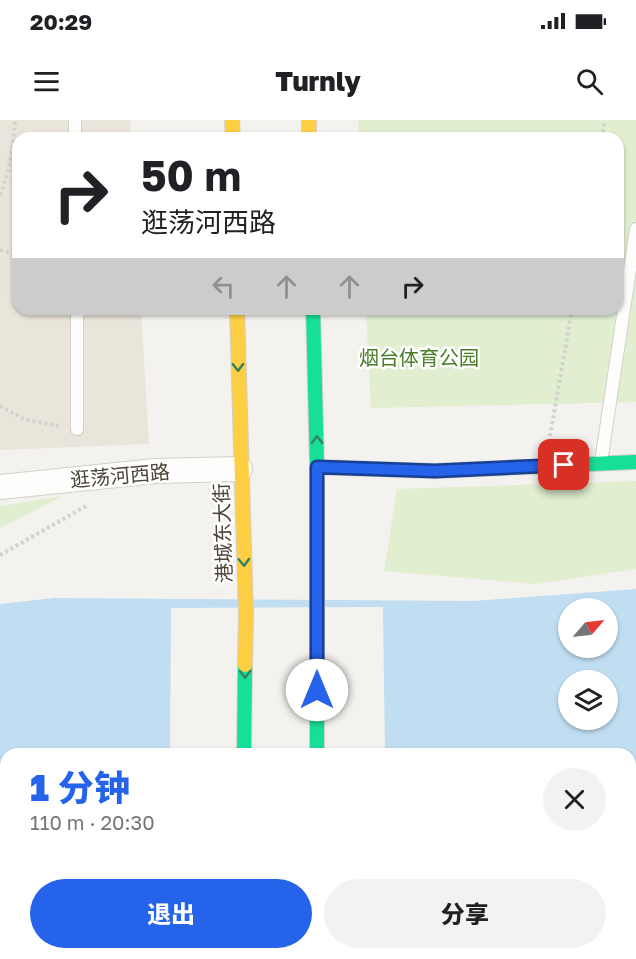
<!DOCTYPE html>
<html lang="zh">
<head>
<meta charset="utf-8">
<style>
	:root { --surface:#fff; --page:#f2f2f2; --text:#202124; --muted:#757577; --accent:#2563eb }
	body { margin:0; font-family:"Golos Text","Noto Sans SC",sans-serif; background:var(--page); color:var(--text); height:100vh; display:flex; flex-direction:column; font-size:22px; white-space:nowrap }
	* { box-sizing:border-box; margin:0 }
	p { font-size:20px; color:var(--muted) }
	.icon { flex:none; width:33px; height:33px; fill:none; stroke:currentColor; stroke-width:2; stroke-linecap:round; stroke-linejoin:round }
	.map { position:relative; flex:1; overflow:hidden }
	.sheet { position:absolute; left:0px; top:628px; width:636px; height:212px; display:flex; flex-direction:column; background:var(--surface); border-radius:18px 18px 0 0; box-shadow:0 2px 4px #0004 }
	.sheet>* { flex:none }
	.banner { position:absolute; left:12px; top:12px; width:612px; height:183px; border-radius:18px; box-shadow:0 2px 4px #0004; background:#fff; color:var(--text); overflow:hidden }
	.needle { width:39px; rotate:62deg }
	.tools { position:absolute; left:558px; top:478px; display:grid; gap:12px }
	.tools a { display:grid; place-items:center; width:60px; height:60px; border-radius:50%; background:var(--surface); box-shadow:0 2px 4px #0004; font-size:30px }
	.pin { position:absolute; display:grid; place-items:center; width:51px; height:51px; color:#fff; margin:-26px; border-radius:12px; box-shadow:0 3px 9px #0006 }
	.me { position:absolute; width:66px; margin:-33px; rotate:0deg; stroke-linejoin:round; filter:drop-shadow(0 0 4px #0008) }
	.turn { display:flex; align-items:center; gap:21px; height:126px; padding:0 30px; font-size:27px }
	.turn .icon { width:78px; height:78px; stroke-width:2.5 }
	.turn b { display:block; font-size:42px; line-height:51px }
	.lanes { display:flex; align-items:center; height:57px; padding:0 30px; background:#0003; justify-content:center; gap:30px; direction:ltr }
	.lanes .off { opacity:.35 }
	.round { display:grid; place-items:center; flex:none; width:63px; height:63px; border-radius:32px; background:var(--page) }
	.overview { display:flex; align-items:center; justify-content:space-between; height:102px; padding:0 30px }
	h1 { font-size:36px; font-weight:800; line-height:45px; color:var(--accent) }
	.button { display:flex; gap:12px; margin-top:auto; padding:12px 30px }
	.button a { flex:1; height:69px; border-radius:36px; background:var(--accent); color:#fff; font-size:24px; font-weight:800; line-height:69px; text-align:center }
	.button a+a { background:var(--page); color:var(--text) }
	.status { display:flex; justify-content:space-between; align-items:center; height:42px; padding:0 30px; background:var(--surface); direction:ltr }
	.status svg { height:16px; fill:currentColor }
	header { display:flex; justify-content:space-between; align-items:center; height:78px; padding:0 30px; background:var(--surface); font-size:27px; font-weight:800 }
	.map>svg:first-child { display:block }
	.education { fill:#eae5da }
	.green { fill:#e1eecf }
	.water { fill:#c0ddf1; fill-rule:evenodd }
	.pier { fill:#f4f2ee }
	.lines { fill:none; stroke-linecap:round; stroke-linejoin:round }
	.lane-casing { stroke:#d2d0cb; stroke-width:14 }
	.street-casing { stroke:#d2d0cb; stroke-width:26 }
	.fast-casing { stroke:#d3cfc5; stroke-width:16 }
	.slow-casing { stroke:#d3cfc5; stroke-width:16 }
	.path { stroke:#d3d2cc; stroke-width:4; stroke-dasharray:3 3; stroke-linecap:butt }
	.lane { stroke:#fdfdfc; stroke-width:12 }
	.street { stroke:#fdfdfc; stroke-width:24 }
	.fast { stroke:#16e098; stroke-width:14 }
	.slow { stroke:#ffcf43; stroke-width:14 }
	.oneway { stroke:#36825f }
	.route-casing { stroke:#184099; stroke-width:15 }
	.route { stroke:#2563eb; stroke-width:10 }
	.labels { text-anchor:middle; stroke-width:5; stroke-linejoin:round; paint-order:stroke }
	.park-label { font-size:20px; fill:#4a7f2a; stroke:#fff }
	.street-label { font-size:20px; fill:#4b4439; stroke:#fff }
</style>
</head>
<body>
<div class="status"><b>20:29</b><svg viewBox="0 0 49 12"><path d="M0 12V9h3v3zM5 12V6h3v6zM10 12V3h3v9zM15 12V0h3v12zM26 1h20v11H26zM47 4h2v5h-2z"/></svg></div>
<header><svg class="icon" aria-label="menu" viewBox="0 0 24 24"><path d="M4 6h16M4 12h16M4 18h16"/></svg>Turnly<svg class="icon" aria-label="search" viewBox="0 0 24 24"><circle cx="10" cy="10" r="6"/><path d="M15 15l6 6"/></svg></header>
<div class="map">
<svg width="636" height="839" viewBox="0 0 636 839">
	<rect width="100%" height="100%" fill="#f4f2ee"/>
	<path class="education" d="M 0,0 L 130,0 L 131,18 L 18,18 L 18,189 L 141,189 L 149,324 L 0,330 Z"/>
	<g class="green">
		<path d="M 358,0 L 636,0 L 636,282 L 371,288 L 366,189 L 618,189 L 618,18 L 359,18 Z"/>
		<path d="M 636,361 L 636,449 L 536,464 L 384,451 L 397,369 Z"/>
		<path d="M 63,376 L 0,408 L 0,386 Z"/>
		<path d="M 630,789 L 636,789 L 636,839 L 374,839 L 373,834 L 630,834 Z"/>
	</g>
	<path class="water" d="M 636,469 L 636,765 L 630,765 L 630,634 L 6,634 L 6,772 L 0,773 L 0,484 L 54,478 L 473,481 ZM 568,489 L 608,489 L 608,528 L 568,528 ZM 568,561 L 608,561 L 608,600 L 568,600 Z"/>
	<path class="pier" d="M 383,487 L 385,634 L 170,634 L 171,488 Z"/>
	<g class="lines">
		<g class="lane-casing">
			<g id="lane">
				<path d="M 75,0 L 75,18"/>
				<path d="M 77,189 L 77,309"/>
				<path d="M 601,342 L 636,109"/>
			</g>
		</g>
		<g class="street-casing">
			<path id="street" d="M 0,367 L 155,351 L 240,349"/>
		</g>
		<g class="fast-casing">
			<g id="fast">
				<path d="M 313,189 L 317,347 L 317,634"/>
				<path d="M 317,347 L 435,351 L 636,342"/>
				<path d="M 244,634 L 245,545"/>
			</g>
		</g>
		<g class="slow-casing">
			<g id="slow">
				<path d="M 232,0 L 233,18"/>
				<path d="M 309,0 L 309,18"/>
				<path d="M 237,189 L 246,495 L 245,545"/>
				<path d="M 313,834 L 313,839"/>
				<path d="M 238,839 L 239,834"/>
			</g>
		</g>
		<g class="path">
			<path d="M 602,18 L 605,0"/>
			<path d="M 0,75 C 10,51 13,26 15,0"/>
			<path d="M 0,130 L 18,135"/>
			<path d="M 0,286 L 24,299 L 59,306"/>
			<path d="M 550,316 L 572,189"/>
			<path d="M 0,435 L 88,385"/>
		</g>
		<use href="#lane" class="lane"/>
		<use href="#street" class="street"/>
		<use href="#fast" class="fast"/>
		<use href="#slow" class="slow"/>
	</g>
	<defs><path id="oneway-chevron" d="M-2-3.5L2.5 0L-2 3.5" fill="none" stroke-width="1.6" stroke-linecap="round" stroke-linejoin="round" transform="scale(1.5)"/></defs>
	<g class="oneway">
		<use href="#oneway-chevron" transform="translate(238 247) rotate(89)"/>
		<use href="#oneway-chevron" transform="translate(317 320) rotate(-91)"/>
		<use href="#oneway-chevron" transform="translate(244 442) rotate(88)"/>
		<use href="#oneway-chevron" transform="translate(245 554) rotate(91)"/>
	</g>
	<g class="lines">
		<g class="route-casing">
			<path id="route" d="M 317,570 L 317,347 L 435,351 L 564,345"/>
		</g>
		<use href="#route" class="route"/>
	</g>
	<g class="labels">
		<g class="park-label">
			<text x="419" y="245">烟台体育公园</text>
		</g>
		<g class="street-label">
			<text transform="translate(120 356) rotate(-5)" y="7">逛荡河西路</text>
			<text transform="translate(223 413) rotate(-92)" y="7">港城东大街</text>
		</g>
	</g>
</svg>
<div class="tools">
<a><svg class="needle" viewBox="-14 -14 28 28"><path d="M0-13l5 13h-10z" fill="#e53935"/><path d="M0 13l5-13h-10z" fill="#757577"/></svg></a>
<a><svg class="icon" aria-label="layers" viewBox="0 0 24 24"><path d="M12 4l9 5-9 5-9-5zM3 14l9 5 9-5"/></svg></a>
</div>
<div class="pin" style="left:564px;top:345px;background:#d93025"><svg class="icon" aria-label="arrive" viewBox="0 0 24 24"><path d="M6 21V4h12l-3 4 3 4H6"/></svg></div>
<svg class="me" style="left:317px;top:570px" viewBox="-20 -20 40 40"><circle r="19" fill="#fff"/><path d="M0-13L10 11 0 6-10 11z" fill="#2563eb"/></svg>
<div class="banner">
<div class="turn"><svg class="icon" aria-label="right" viewBox="0 0 24 24"><path d="M7 20v-9h11M14 6l5 5-5 5"/></svg><div><b>50 m</b>逛荡河西路</div></div>
<div class="lanes"><svg class="icon off" aria-label="left" viewBox="0 0 24 24"><path d="M17 20v-9H6M10 6l-5 5 5 5"/></svg><svg class="icon off" aria-label="ahead" viewBox="0 0 24 24"><path d="M12 20V5M6 11l6-6 6 6"/></svg><svg class="icon off" aria-label="ahead" viewBox="0 0 24 24"><path d="M12 20V5M6 11l6-6 6 6"/></svg><svg class="icon" aria-label="right" viewBox="0 0 24 24"><path d="M7 20v-9h11M14 6l5 5-5 5"/></svg></div>
</div>
<section class="sheet">
<div class="overview"><div><h1>1 分钟</h1><p>110 m · 20:30</p></div><a class="round"><svg class="icon" aria-label="close" viewBox="0 0 24 24"><path d="M6 6l12 12M18 6L6 18"/></svg></a></div>
<div class="button"><a>退出</a><a>分享</a></div>
</section>
</div>
</body>
</html>
